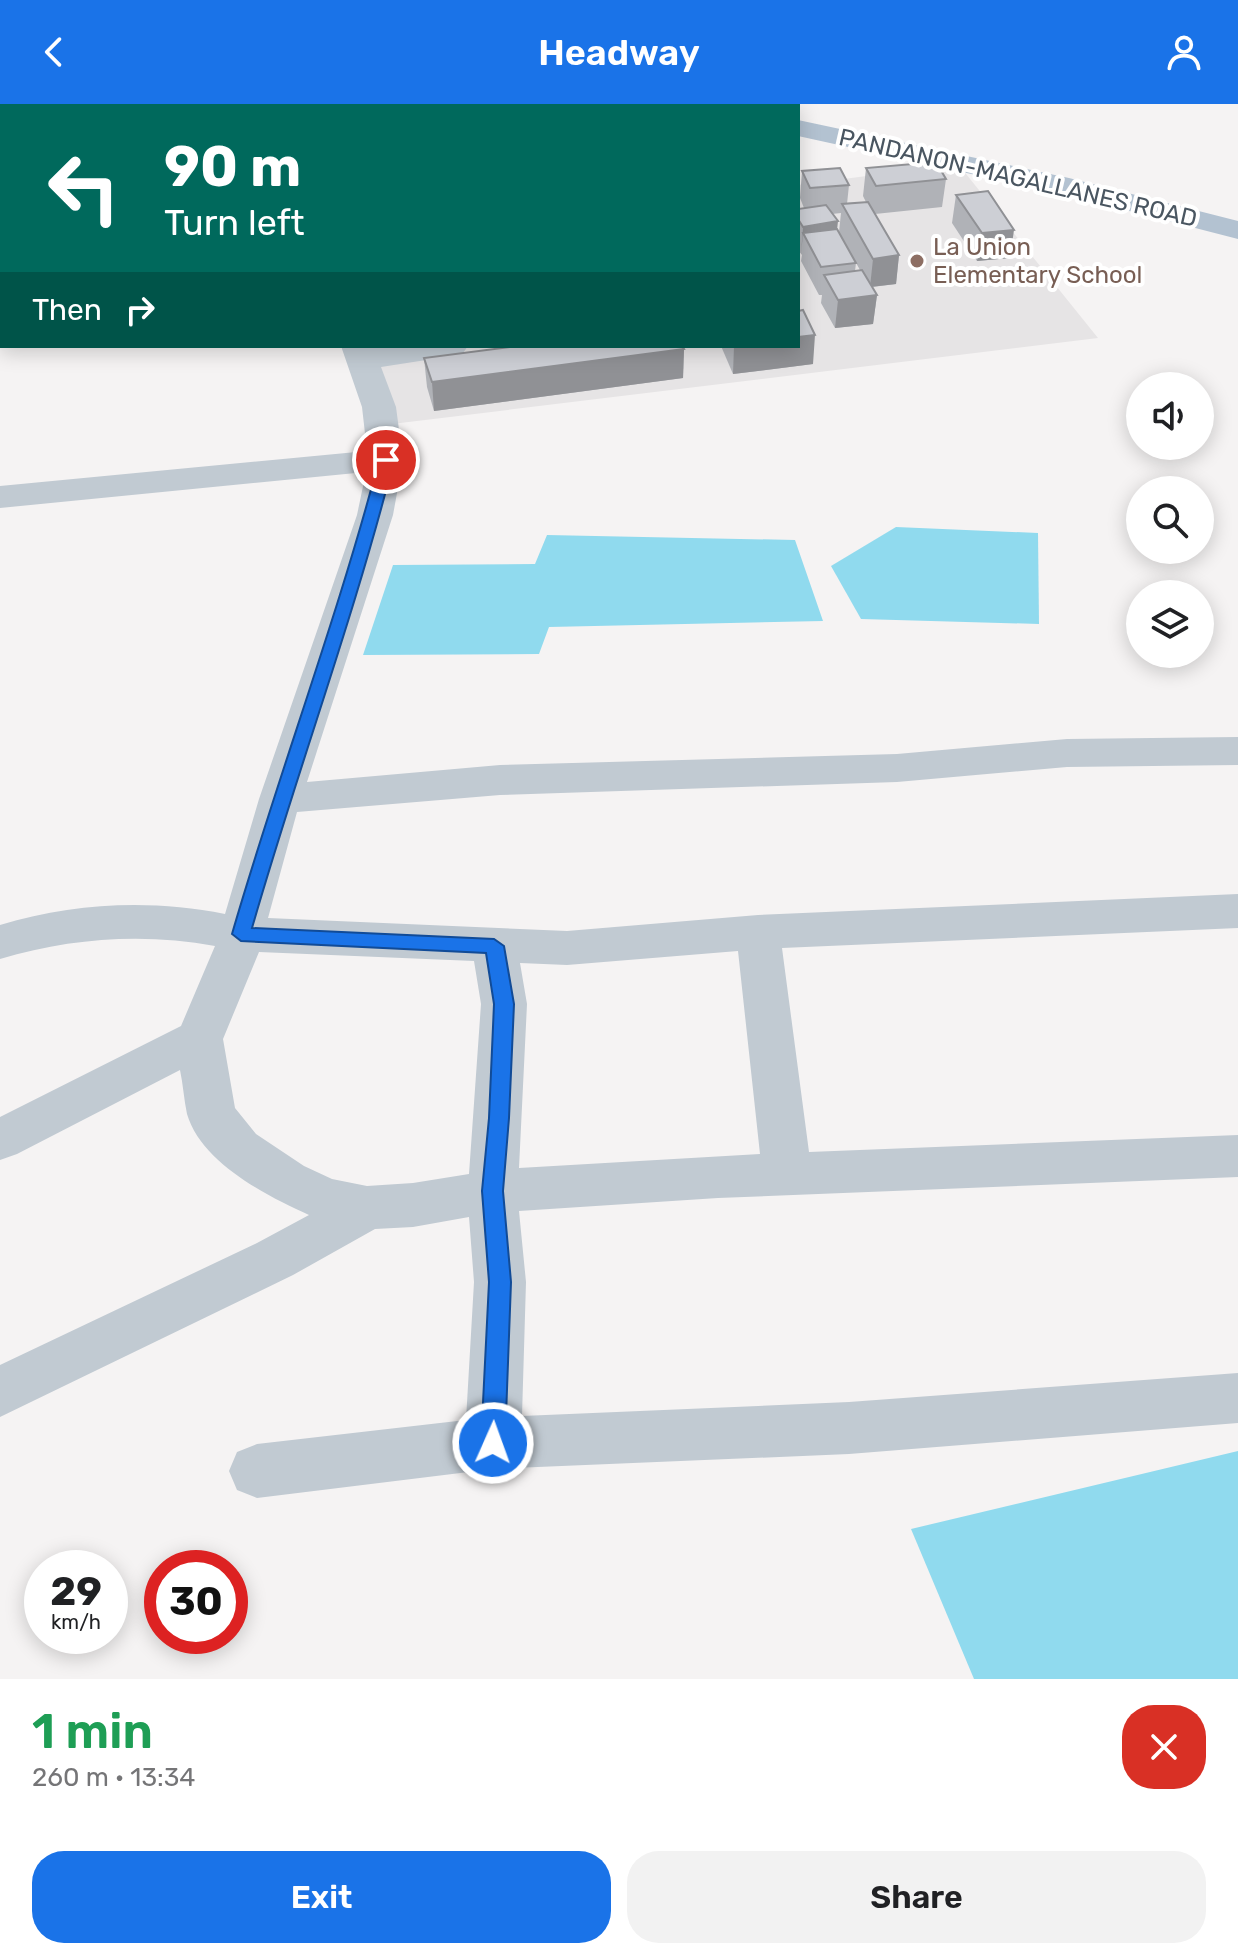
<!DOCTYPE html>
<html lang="en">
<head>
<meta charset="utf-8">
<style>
	:root { --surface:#fff; --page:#f2f2f2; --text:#202124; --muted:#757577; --accent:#1a73e8 }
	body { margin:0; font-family:Rubik,sans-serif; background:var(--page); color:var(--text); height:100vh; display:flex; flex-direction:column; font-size:30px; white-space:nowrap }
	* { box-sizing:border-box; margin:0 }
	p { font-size:26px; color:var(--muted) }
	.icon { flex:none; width:44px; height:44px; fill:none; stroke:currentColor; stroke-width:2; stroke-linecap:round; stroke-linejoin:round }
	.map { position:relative; height:1575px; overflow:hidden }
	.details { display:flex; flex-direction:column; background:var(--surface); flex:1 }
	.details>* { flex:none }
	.hud { position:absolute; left:0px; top:0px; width:800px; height:244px; box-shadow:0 4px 20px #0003; background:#00695c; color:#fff; overflow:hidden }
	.tools { position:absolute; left:1126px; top:268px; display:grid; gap:16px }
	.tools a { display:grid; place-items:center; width:88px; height:88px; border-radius:50%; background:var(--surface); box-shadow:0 4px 20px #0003; font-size:40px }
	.speed { position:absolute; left:24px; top:1446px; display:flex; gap:16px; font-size:40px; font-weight:700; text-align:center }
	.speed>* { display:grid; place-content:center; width:104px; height:104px; border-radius:50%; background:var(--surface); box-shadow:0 4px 20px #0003; line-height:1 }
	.speed small { font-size:20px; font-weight:400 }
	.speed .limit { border:12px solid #d22; background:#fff; color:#111 }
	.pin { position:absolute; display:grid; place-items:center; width:68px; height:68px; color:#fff; margin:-34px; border:4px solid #fff; border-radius:50%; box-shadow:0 2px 8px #0007 }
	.me { position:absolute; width:88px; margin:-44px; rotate:2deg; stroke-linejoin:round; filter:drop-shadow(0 0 6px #0008) }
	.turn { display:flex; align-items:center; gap:28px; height:168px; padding:0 32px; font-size:36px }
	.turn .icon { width:104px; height:104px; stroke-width:2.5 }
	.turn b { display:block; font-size:56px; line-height:68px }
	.then { display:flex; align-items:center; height:76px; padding:0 32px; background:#0003; gap:16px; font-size:30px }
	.round { display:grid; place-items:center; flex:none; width:84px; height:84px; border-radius:32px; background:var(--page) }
	.head { display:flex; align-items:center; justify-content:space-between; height:136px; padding:0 32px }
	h1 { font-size:48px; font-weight:600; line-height:60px; color:#1e9e55 }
	.action { display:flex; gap:16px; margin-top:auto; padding:16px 32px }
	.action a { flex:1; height:92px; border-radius:32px; background:var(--accent); color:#fff; font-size:32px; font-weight:600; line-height:92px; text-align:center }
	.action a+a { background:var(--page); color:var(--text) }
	header { display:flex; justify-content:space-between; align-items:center; height:104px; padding:0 32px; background:var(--accent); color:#fff; font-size:36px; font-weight:600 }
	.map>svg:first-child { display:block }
	.education { fill:#e6e4e5 }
	.water { fill:#90daee }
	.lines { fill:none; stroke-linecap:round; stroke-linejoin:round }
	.minor { fill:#c1cad2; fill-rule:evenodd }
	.major { fill:#b3c2d1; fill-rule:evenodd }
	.wall { fill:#b0b2b7; fill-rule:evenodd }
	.shaded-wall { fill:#909195 }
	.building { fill:#cdcfd5; stroke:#909195; stroke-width:2 }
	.route { fill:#1a73e8; stroke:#114b97; stroke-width:2 }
	.education-dot { fill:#8d6e63; stroke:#fff; stroke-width:3 }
	.labels { text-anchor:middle; stroke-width:8; stroke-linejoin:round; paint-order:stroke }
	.far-street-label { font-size:24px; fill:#4a5661; stroke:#fff }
	.far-education-label { font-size:24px; fill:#785e54; stroke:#fff; text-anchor:start }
</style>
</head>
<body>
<header><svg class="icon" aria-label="back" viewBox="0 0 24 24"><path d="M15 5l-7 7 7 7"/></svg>Headway<svg class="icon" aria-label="person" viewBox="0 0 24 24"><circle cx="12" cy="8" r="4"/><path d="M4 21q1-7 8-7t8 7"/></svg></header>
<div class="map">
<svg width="1238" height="1575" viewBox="0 0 1238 1575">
	<rect width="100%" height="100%" fill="#f5f3f3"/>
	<path class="education" d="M 958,60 L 1098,234 L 392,320 L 371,242 L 798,242 L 798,81 Z"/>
	<g class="water">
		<path d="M 896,423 L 1038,429 L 1039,520 L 861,515 L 831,462 Z"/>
		<path d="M 547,431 L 795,436 L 823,517 L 549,523 L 539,550 L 363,551 L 393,461 L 535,460 Z"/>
		<path d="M 1238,1347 L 1238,1575 L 974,1575 L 911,1425 Z"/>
	</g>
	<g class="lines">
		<g class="minor">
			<path d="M 266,0 L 294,0 L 295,2 L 267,2 Z"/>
			<path d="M 341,242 L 468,242 L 463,249 L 452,252 L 381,263 L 396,303 L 403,356 L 393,411 L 307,678 L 500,661 L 897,650 L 1067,635 L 1238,633 L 1238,661 L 1067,663 L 897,678 L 500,691 L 297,708 L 268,814 L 567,827 L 758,811 L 1238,790 L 1238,824 L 782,844 L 809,1048 L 1238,1031 L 1238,1073 L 718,1094 L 519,1107 L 526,1178 L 522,1312 L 849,1298 L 1238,1269 L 1238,1319 L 849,1350 L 493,1365 L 257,1394 L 237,1386 L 229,1367 L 237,1348 L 257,1340 L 466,1316 L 474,1178 L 469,1113 L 413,1123 L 375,1125 L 293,1171 L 0,1313 L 0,1261 L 257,1139 L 309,1111 C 266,1092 201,1058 187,1010 C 184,996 183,980 180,966 L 17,1050 L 0,1056 L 0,1013 L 181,922 L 215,842 C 143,829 71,834 0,855 L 0,821 C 74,799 149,795 225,810 L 259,695 L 357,411 L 366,368 L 0,404 L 0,382 L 367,347 L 362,303 ZM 738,847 L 760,1050 L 519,1064 L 527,900 L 520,859 L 567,861 ZM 259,848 L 474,857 L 481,900 L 469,1070 L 413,1079 L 367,1082 L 332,1075 L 304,1062 L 256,1030 L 235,1004 L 223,935 Z"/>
		</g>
		<g class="major">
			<path d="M 661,0 L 698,0 L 700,2 L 663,2 Z"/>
			<path d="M 798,16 L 1069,74 L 1238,117 L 1238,135 L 1067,91 L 798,32 Z"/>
		</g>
	</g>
	<g class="wall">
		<path d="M 866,64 L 946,75 L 942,103 L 875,110 L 899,151 L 896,180 L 872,183 L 877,191 L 873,220 L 835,224 L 821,199 L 822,191 L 819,191 L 801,157 L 802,151 L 798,146 L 798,105 L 804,104 L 800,94 L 802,67 L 849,81 L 847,100 L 866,98 L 863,92 ZM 841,109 L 839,128 L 860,166 L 855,167 L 856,159 L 837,125 L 832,110 Z"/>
		<path d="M 956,91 L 1010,154 L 977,157 L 952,119 Z"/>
		<path d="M 721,242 L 798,242 L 813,260 L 733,270 Z"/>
		<path d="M 684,245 L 683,274 L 434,307 L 427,283 L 424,254 Z"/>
	</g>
	<g class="shaded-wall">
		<path d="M 838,117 L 835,145 L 803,129 L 801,151 L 803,123 Z"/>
		<path d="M 1014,126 L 1010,154 L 977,157 L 982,129 Z"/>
		<path d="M 899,151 L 896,180 L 870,183 L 873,155 Z"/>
		<path d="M 877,191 L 873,220 L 835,224 L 838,196 Z"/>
		<path d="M 815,231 L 813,260 L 733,270 L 734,242 L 798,242 L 798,233 Z"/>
		<path d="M 684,245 L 683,274 L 434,307 L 432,278 Z"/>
	</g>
	<g class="building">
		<path d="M 936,58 L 946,75 L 876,82 L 866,64 Z"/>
		<path d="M 840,64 L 849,81 L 810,84 L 802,67 Z"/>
		<path d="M 988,87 L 1014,126 L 982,129 L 956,91 Z"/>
		<path d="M 868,98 L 899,151 L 873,155 L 842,100 Z"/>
		<path d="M 826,101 L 838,117 L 803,123 L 798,115 L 798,105 Z"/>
		<path d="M 837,125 L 856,159 L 821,163 L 803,129 Z"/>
		<path d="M 862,166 L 877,191 L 838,196 L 824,171 Z"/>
		<path d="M 803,206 L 815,231 L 798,233 L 798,207 Z"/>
		<path d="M 518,242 L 682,242 L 684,245 L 432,278 L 424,254 Z"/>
	</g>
	<path class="route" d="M 386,351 L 394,356 C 354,514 297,667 252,824 L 494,835 L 504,842 L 514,900 L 509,1014 L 503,1087 L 511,1178 L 505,1339 L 501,1346 L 493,1349 L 485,1346 L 481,1339 L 489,1178 L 482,1087 L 489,1014 L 494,900 L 486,849 L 241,837 L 232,830 C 278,671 337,516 379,356 Z"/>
	<circle class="education-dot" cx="917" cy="157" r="8"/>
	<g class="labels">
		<g class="far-street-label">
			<text transform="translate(1018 74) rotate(13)" y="8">PANDANON-MAGALLANES ROAD</text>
		</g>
		<g class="far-education-label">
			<text x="933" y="151">La Union<tspan x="933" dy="28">Elementary School</tspan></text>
		</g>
	</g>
</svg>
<div class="tools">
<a><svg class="icon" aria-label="sound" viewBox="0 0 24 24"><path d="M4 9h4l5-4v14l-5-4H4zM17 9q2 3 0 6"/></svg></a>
<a><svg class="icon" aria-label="search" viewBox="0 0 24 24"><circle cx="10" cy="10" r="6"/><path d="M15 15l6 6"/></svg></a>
<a><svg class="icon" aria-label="layers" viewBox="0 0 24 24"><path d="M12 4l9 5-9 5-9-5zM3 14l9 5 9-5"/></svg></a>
</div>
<div class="speed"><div>29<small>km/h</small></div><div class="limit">30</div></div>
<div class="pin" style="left:386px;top:356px;background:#d93025"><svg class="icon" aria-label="arrive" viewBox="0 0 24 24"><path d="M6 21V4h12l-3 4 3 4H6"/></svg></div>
<svg class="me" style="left:493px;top:1339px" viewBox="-20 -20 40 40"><circle r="17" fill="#1a73e8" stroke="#fff" stroke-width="3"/><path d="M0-11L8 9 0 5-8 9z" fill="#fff"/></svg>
<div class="hud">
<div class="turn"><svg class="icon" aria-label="left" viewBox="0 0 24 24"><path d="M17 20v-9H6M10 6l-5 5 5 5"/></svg><div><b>90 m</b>Turn left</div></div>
<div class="then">Then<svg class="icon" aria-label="right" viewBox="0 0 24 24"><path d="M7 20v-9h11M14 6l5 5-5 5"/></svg></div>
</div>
</div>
<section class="details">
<div class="head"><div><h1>1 min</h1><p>260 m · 13:34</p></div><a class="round" style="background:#d93025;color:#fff"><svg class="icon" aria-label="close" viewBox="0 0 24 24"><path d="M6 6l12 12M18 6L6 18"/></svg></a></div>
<div class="action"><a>Exit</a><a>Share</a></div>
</section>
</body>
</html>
